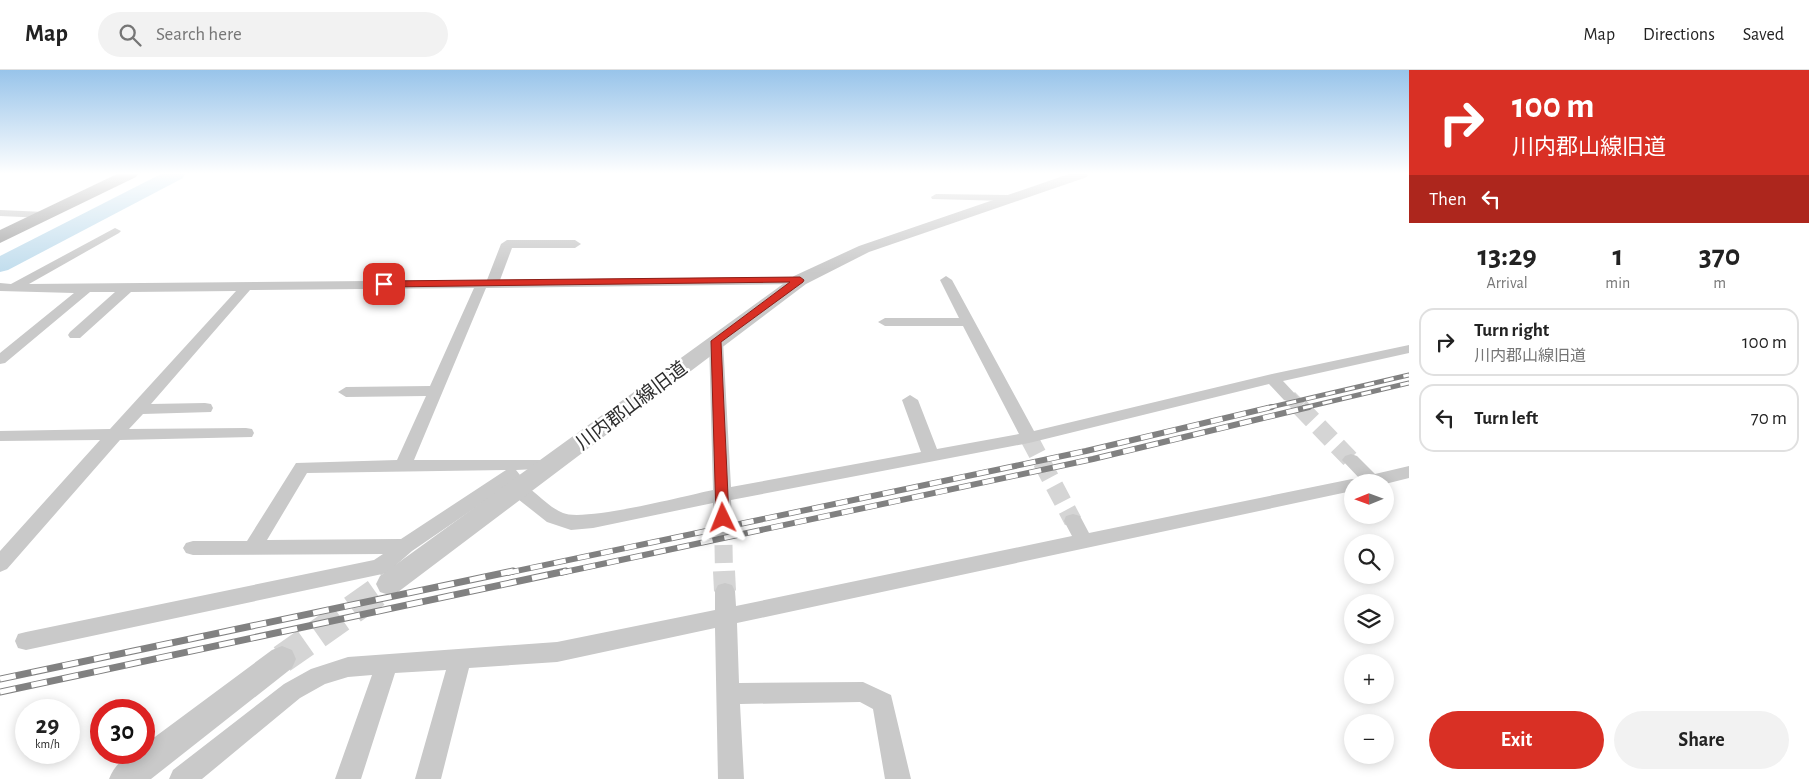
<!DOCTYPE html>
<html lang="en">
<head>
<meta charset="utf-8">
<style>
	:root { --surface:#fff; --page:#f2f2f2; --text:#222; --muted:#767676; --line:#e0e0e0; --accent:#d93025 }
	body { margin:0; font-family:"Alegreya Sans","Noto Sans JP",sans-serif; background:var(--page); color:var(--text); height:100vh; display:flex; flex-direction:column; font-size:19px; white-space:nowrap }
	* { box-sizing:border-box; margin:0 }
	p { font-size:16px; color:var(--muted) }
	.icon { flex:none; width:28px; height:28px; fill:none; stroke:currentColor; stroke-width:2; stroke-linecap:round; stroke-linejoin:round }
	.map { position:relative; flex:1; overflow:hidden }
	.drawer { display:flex; flex-direction:column; background:var(--surface); width:400px }
	.drawer>* { flex:none }
	.banner { background:#d93025; color:#fff; overflow:hidden }
	.needle { width:32px; rotate:269deg }
	.controls { position:absolute; left:1344px; top:404px; display:grid; gap:10px }
	.controls a { display:grid; place-items:center; width:50px; height:50px; border-radius:50%; background:var(--surface); box-shadow:0 2px 12px #0003; font-size:25px }
	.speed { position:absolute; left:15px; top:629px; display:flex; gap:10px; font-size:25px; font-weight:700; text-align:center }
	.speed>* { display:grid; place-content:center; width:65px; height:65px; border-radius:50%; background:var(--surface); box-shadow:0 2px 12px #0003; line-height:1 }
	.speed small { font-size:12px; font-weight:400 }
	.speed .limit { border:8px solid #d22; background:#fff; color:#111 }
	.pin { position:absolute; display:grid; place-items:center; width:42px; height:42px; color:#fff; margin:-21px; border-radius:10px; box-shadow:0 2px 8px #0006 }
	.me { position:absolute; width:55px; margin:-28px; rotate:358deg; stroke-linejoin:round; filter:drop-shadow(0 0 4px #0008) }
	.turn { display:flex; align-items:center; gap:18px; height:105px; padding:0 20px; font-size:22px }
	.turn .icon { width:65px; height:65px; stroke-width:2.5 }
	.turn b { display:block; font-size:35px; line-height:42px }
	.then { display:flex; align-items:center; height:48px; padding:0 20px; background:#0003; gap:10px; font-size:19px }
	.eta { display:flex; justify-content:space-evenly; align-items:center; height:85px; text-align:center }
	.eta b { font-size:30px; font-weight:700; line-height:35px }
	.button { display:flex; gap:10px; margin-top:auto; padding:10px 20px }
	.button a { flex:1; height:58px; border-radius:30px; background:var(--accent); color:#fff; font-size:20px; font-weight:700; line-height:58px; text-align:center }
	.button a+a { background:var(--page); color:var(--text) }
	ul { padding:0; list-style:none }
	li { display:flex; align-items:center; gap:15px; height:68px; margin:0 10px 8px; padding:0 10px; border:2px solid var(--line); border-radius:15px }
	li div { flex:1 }
	li b { display:block; font-size:19px }
	li em { font-style:normal }
	header { display:flex; align-items:center; gap:30px; box-sizing:border-box; height:70px; padding:0 25px; background:var(--surface); border-bottom:1px solid var(--line) }
	header strong { font-size:24px }
	nav { display:flex; gap:28px; margin-inline-start:auto; font-size:18px }
	.search { width:350px; height:45px; background:var(--page); display:flex; align-items:center; gap:12px; box-sizing:border-box; padding:0 18px; border-radius:28px; color:var(--muted); font-size:19px }
	main { display:flex; flex:1; min-height:0 }
	.map>svg:first-child { display:block }
	.lines { fill:none; stroke-linecap:round; stroke-linejoin:round }
	.river { fill:#c1dded; fill-rule:evenodd }
	.minor-tunnel-far2 { stroke:#d5d5d5; stroke-width:14; stroke-dasharray:14 7; stroke-linecap:butt }
	.minor-tunnel-far1 { stroke:#d5d5d5; stroke-width:18; stroke-dasharray:18 9; stroke-linecap:butt }
	.minor-tunnel { stroke:#d5d5d5; stroke-width:22; stroke-dasharray:22 11; stroke-linecap:butt }
	.tertiary-tunnel { stroke:#d5d5d5; stroke-width:29; stroke-dasharray:29 14; stroke-linecap:butt }
	.minor { fill:#c9c9c9; fill-rule:evenodd }
	.tertiary { fill:#c9c9c9; fill-rule:evenodd }
	.primary { fill:#a4a4a4; fill-rule:evenodd }
	.rail-far2-casing { stroke:#818181; stroke-width:5 }
	.rail-far1-casing { stroke:#818181; stroke-width:6 }
	.rail-casing { stroke:#818181; stroke-width:7 }
	.rail-far2 { stroke:#fff; stroke-width:3; stroke-dasharray:10; stroke-linecap:butt }
	.rail-far1 { stroke:#fff; stroke-width:4.5; stroke-dasharray:12; stroke-linecap:butt }
	.rail { stroke:#fff; stroke-width:5; stroke-dasharray:16; stroke-linecap:butt }
	.route { fill:#d93025; stroke:#8d1f18 }
	.labels { text-anchor:middle; stroke-width:5; stroke-linejoin:round; paint-order:stroke }
	.street-label { font-size:19px; fill:#2c2c2c; stroke:#fff }
</style>
</head>
<body>
<header>
<strong>Map</strong>
<div class="search"><svg class="icon" aria-label="search" viewBox="0 0 24 24"><circle cx="10" cy="10" r="6"/><path d="M15 15l6 6"/></svg>Search here</div>
<nav><a>Map</a><a>Directions</a><a>Saved</a></nav>
</header>
<main>
<div class="map">
<svg width="1409" height="709" viewBox="0 0 1409 709">
	<rect width="100%" height="100%" fill="#fff"/>
	<g class="lines">
		<path class="river" d="M 161,104 L 185,104 L 183,108 L 8,200 L 0,202 L 0,186 Z"/>
		<path class="minor-tunnel-far2" d="M 1290,327 L 1301,338"/>
		<g class="minor-tunnel-far1">
			<path d="M 1300,337 L 1351,390"/>
			<path d="M 1029,368 L 1073,451"/>
			<path d="M 723,448 L 724,503"/>
		</g>
		<path class="minor-tunnel" d="M 724,501 L 725,521"/>
		<path class="tertiary-tunnel" d="M 282,589 L 389,514"/>
		<g class="minor">
			<path d="M 936,124 L 1008,125 L 1013,128 L 1008,131 L 932,129 L 931,127 Z"/>
			<path d="M 0,140 L 45,142 L 50,145 L 45,148 L 0,146 Z"/>
			<path d="M 115,158 L 121,161 L 119,163 L 29,214 L 487,210 L 501,174 L 507,170 L 575,170 L 581,174 L 575,178 L 512,178 L 500,210 L 804,207 L 806,210 L 804,213 L 800,214 L 486,218 L 414,390 L 558,390 L 561,394 L 558,398 L 516,400 L 520,405 L 517,410 C 533,418 546,436 563,443 C 584,452 685,426 713,420 L 709,271 L 716,267 L 723,271 L 731,417 L 921,382 L 902,330 L 910,325 L 918,330 L 937,379 L 1019,364 L 963,256 L 885,256 L 878,252 L 885,248 L 959,248 L 940,210 L 946,206 L 952,210 L 1034,361 L 1272,304 L 1409,275 L 1409,283 L 1283,311 L 1298,327 L 1290,332 L 1284,330 L 1269,314 L 1029,373 L 731,430 L 732,448 L 730,453 L 723,455 L 716,453 L 714,448 L 713,433 L 593,458 L 571,460 L 547,452 L 504,418 L 412,481 L 387,503 L 26,580 L 18,578 L 15,571 L 18,564 L 26,562 L 374,490 L 383,484 L 193,485 L 186,483 L 183,478 L 186,473 L 193,471 L 247,471 L 296,393 L 397,390 L 426,326 L 346,327 L 338,322 L 346,317 L 430,316 L 474,218 L 250,220 L 151,334 L 205,333 L 211,334 L 213,338 L 211,342 L 143,344 L 129,359 L 246,358 L 252,359 L 254,363 L 252,367 L 120,370 L 7,499 L 0,502 L 0,481 L 100,370 L 0,371 L 0,361 L 110,359 L 236,221 L 131,222 L 80,268 L 70,268 L 68,265 L 70,262 L 115,222 L 90,222 L 5,293 L 0,294 L 0,283 L 74,223 L 0,221 L 0,213 L 11,214 ZM 506,400 L 401,469 L 267,470 L 307,403 Z"/>
			<path d="M 1351,384 L 1357,386 L 1375,404 L 1409,396 L 1409,408 L 1385,414 L 1352,412 L 1352,421 L 737,553 L 739,613 L 863,612 L 891,625 L 911,709 L 885,709 L 873,639 L 860,632 L 740,634 L 744,709 L 718,709 L 715,558 L 557,592 L 469,598 L 441,709 L 415,709 L 446,600 L 395,603 L 361,709 L 335,709 L 372,605 L 348,607 L 325,614 L 300,628 L 202,709 L 169,709 L 173,700 L 284,614 L 311,599 L 348,587 L 557,572 L 715,540 L 715,521 L 718,515 L 725,513 L 732,515 L 735,521 L 736,536 L 1072,466 L 1064,451 L 1066,446 L 1073,444 L 1080,446 L 1089,463 L 1352,409 L 1359,411 L 1360,409 L 1342,390 L 1345,386 Z"/>
		</g>
		<g class="tertiary">
			<path d="M 1069,104 L 1088,104 L 1087,107 L 869,182 L 806,214 L 398,522 L 389,525 L 380,522 L 376,514 L 380,506 L 794,206 L 859,176 Z"/>
			<path d="M 282,576 L 292,580 L 296,589 L 292,598 L 151,709 L 109,709 C 115,694 127,682 144,682 L 144,675 L 272,580 Z"/>
		</g>
		<path class="primary" d="M 117,104 L 138,104 L 136,107 L 0,173 L 0,160 Z"/>
		<g class="rail-far2-casing">
			<g id="rail-far2">
				<path d="M 1267,338 L 1409,305"/>
				<path d="M 1303,338 L 1409,313"/>
			</g>
		</g>
		<g class="rail-far1-casing">
			<g id="rail-far1">
				<path d="M 507,503 L 1086,381 L 1272,337"/>
				<path d="M 560,503 L 1093,389 L 1309,337"/>
			</g>
		</g>
		<g class="rail-casing">
			<g id="rail">
				<path d="M 0,609 L 513,501"/>
				<path d="M 0,622 L 566,501"/>
			</g>
		</g>
		<use href="#rail-far2" class="rail-far2"/>
		<use href="#rail-far1" class="rail-far1"/>
		<use href="#rail" class="rail"/>
	</g>
	<linearGradient id="sky" x2="0" y2="1"><stop stop-color="#98c4ea"/><stop offset="0.51" stop-color="#fff"/><stop offset="1" stop-color="#fff" stop-opacity="0"/></linearGradient>
	<rect width="1409" height="203" fill="url(#sky)"/>
	<path class="route" d="M 800,207 L 804,210 L 803,212 L 721,272 L 729,448 L 723,453 L 716,448 L 711,271 L 790,212 L 384,217 L 380,214 L 384,211 Z"/>
	<g class="labels">
		<g class="street-label">
			<text transform="translate(631 335) rotate(-37)" y="7">川内郡山線旧道</text>
		</g>
	</g>
</svg>
<div class="controls">
<a><svg class="needle" viewBox="-14 -14 28 28"><path d="M0-13l5 13h-10z" fill="#e53935"/><path d="M0 13l5-13h-10z" fill="#767676"/></svg></a>
<a><svg class="icon" aria-label="search" viewBox="0 0 24 24"><circle cx="10" cy="10" r="6"/><path d="M15 15l6 6"/></svg></a>
<a><svg class="icon" aria-label="layers" viewBox="0 0 24 24"><path d="M12 4l9 5-9 5-9-5zM3 14l9 5 9-5"/></svg></a>
<a>+</a>
<a>−</a>
</div>
<div class="speed"><div>29<small>km/h</small></div><div class="limit">30</div></div>
<div class="pin" style="left:384px;top:214px;background:#d93025"><svg class="icon" aria-label="arrive" viewBox="0 0 24 24"><path d="M6 21V4h12l-3 4 3 4H6"/></svg></div>
<svg class="me" style="left:723px;top:448px" viewBox="-20 -20 40 40"><path d="M0-17L14 15 0 8-14 15z" fill="#d93025" stroke="#fff" stroke-width="4"/></svg>
</div>
<section class="drawer">
<div class="banner">
<div class="turn"><svg class="icon" aria-label="right" viewBox="0 0 24 24"><path d="M7 20v-9h11M14 6l5 5-5 5"/></svg><div><b>100 m</b>川内郡山線旧道</div></div>
<div class="then">Then<svg class="icon" aria-label="left" viewBox="0 0 24 24"><path d="M17 20v-9H6M10 6l-5 5 5 5"/></svg></div>
</div>
<div class="eta">
<div><b>13:29</b><p>Arrival</p></div>
<div><b>1</b><p>min</p></div>
<div><b>370</b><p>m</p></div>
</div>
<ul>
<li><svg class="icon" aria-label="right" viewBox="0 0 24 24"><path d="M7 20v-9h11M14 6l5 5-5 5"/></svg><div><b>Turn right</b><p>川内郡山線旧道</p></div><em>100 m</em></li>
<li><svg class="icon" aria-label="left" viewBox="0 0 24 24"><path d="M17 20v-9H6M10 6l-5 5 5 5"/></svg><div><b>Turn left</b></div><em>70 m</em></li>
</ul>
<div class="button"><a>Exit</a><a>Share</a></div>
</section>
</main>
</body>
</html>
